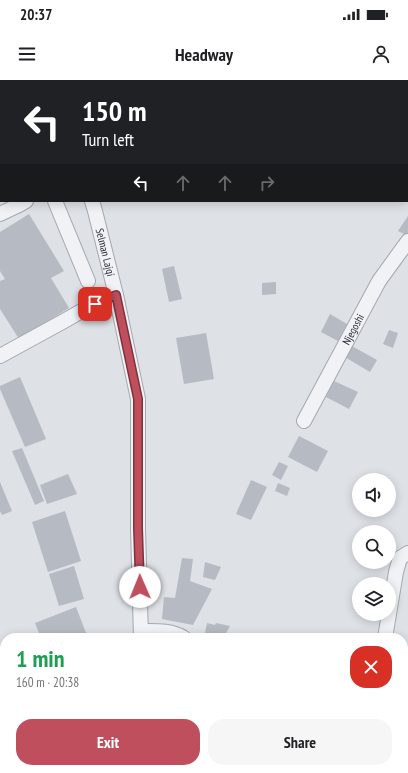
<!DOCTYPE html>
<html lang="en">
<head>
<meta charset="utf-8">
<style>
	:root { --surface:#fff; --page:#f6f6f6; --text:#202124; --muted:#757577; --accent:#bf4f5d }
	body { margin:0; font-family:"PT Sans Narrow",sans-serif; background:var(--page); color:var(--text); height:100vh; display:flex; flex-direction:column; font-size:15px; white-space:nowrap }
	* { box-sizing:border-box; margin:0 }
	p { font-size:13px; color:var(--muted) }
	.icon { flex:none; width:22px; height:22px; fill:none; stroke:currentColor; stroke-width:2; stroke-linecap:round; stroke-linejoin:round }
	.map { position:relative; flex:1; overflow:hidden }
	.drawer { position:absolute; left:0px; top:553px; width:408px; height:140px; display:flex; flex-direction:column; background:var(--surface); border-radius:16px 16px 0 0; box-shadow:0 2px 10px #0003 }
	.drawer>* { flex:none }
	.banner { position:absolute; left:0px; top:0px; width:408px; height:122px; box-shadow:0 2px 10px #0003; background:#202124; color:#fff; overflow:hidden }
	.buttons { position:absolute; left:352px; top:393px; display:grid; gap:8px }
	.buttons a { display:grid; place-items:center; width:44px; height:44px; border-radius:50%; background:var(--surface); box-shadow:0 2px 10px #0003; font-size:20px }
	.pin { position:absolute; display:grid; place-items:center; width:34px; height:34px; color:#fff; margin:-17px; border-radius:8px; box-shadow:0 2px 6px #0006 }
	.me { position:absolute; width:44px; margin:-22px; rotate:359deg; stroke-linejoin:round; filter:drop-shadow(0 0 3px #0008) }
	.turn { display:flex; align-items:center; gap:14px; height:84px; padding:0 16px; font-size:18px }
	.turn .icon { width:52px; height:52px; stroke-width:2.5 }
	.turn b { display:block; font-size:28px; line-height:34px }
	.lanes { display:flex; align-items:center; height:38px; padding:0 16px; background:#0003; justify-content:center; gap:20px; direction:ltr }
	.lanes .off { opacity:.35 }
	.round { display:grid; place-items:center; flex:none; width:42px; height:42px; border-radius:16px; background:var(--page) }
	.overview { display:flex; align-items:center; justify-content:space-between; height:68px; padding:0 16px }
	h1 { font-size:24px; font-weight:600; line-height:30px; color:#1e9e55 }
	.action { display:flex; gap:8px; margin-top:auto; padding:8px 16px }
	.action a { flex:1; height:46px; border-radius:16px; background:var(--accent); color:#fff; font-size:16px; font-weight:600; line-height:46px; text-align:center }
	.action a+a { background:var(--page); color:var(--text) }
	.status { display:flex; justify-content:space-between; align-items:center; height:28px; padding:0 20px; background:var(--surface); direction:ltr }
	.status svg { height:11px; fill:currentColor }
	header { display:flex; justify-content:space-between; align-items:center; height:52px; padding:0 16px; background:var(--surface); font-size:18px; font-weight:600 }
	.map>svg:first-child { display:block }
	.building { fill:#b6bac2 }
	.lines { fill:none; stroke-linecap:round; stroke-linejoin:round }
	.minor-casing { stroke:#a4a8af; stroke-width:16 }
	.minor { stroke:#f0f2f5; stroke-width:14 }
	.route-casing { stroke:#7c333c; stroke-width:10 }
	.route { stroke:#bf4f5d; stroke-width:7 }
	.labels { text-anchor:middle; stroke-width:4; stroke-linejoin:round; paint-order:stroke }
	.street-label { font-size:11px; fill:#292f3b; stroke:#edf0f4 }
</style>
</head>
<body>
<div class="status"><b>20:37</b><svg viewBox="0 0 49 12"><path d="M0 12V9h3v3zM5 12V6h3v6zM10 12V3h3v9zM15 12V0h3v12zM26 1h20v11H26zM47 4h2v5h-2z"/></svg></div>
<header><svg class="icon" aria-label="menu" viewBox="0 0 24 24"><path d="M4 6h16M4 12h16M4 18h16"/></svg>Headway<svg class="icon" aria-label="person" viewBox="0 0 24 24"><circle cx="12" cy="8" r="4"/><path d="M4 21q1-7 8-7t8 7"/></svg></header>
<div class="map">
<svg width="408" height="693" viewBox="0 0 408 693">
	<rect width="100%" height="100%" fill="#dee1e6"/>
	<g class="building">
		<path d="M 29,134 L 64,191 L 51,198 L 69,228 L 19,259 L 0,229 L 0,201 L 5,199 L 0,191 L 0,152 Z"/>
		<path d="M 408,136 L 408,156 L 398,151 Z"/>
		<path d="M 174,186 L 182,219 L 169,222 L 162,189 Z"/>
		<path d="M 276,202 L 276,214 L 262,215 L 262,203 Z"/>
		<path d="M 330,234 L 347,244 L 338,261 L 321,252 Z"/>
		<path d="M 389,250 L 398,253 L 393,268 L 383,264 Z"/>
		<path d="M 206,253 L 214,299 L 184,304 L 176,258 Z"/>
		<path d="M 350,265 L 377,280 L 370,292 L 343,276 Z"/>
		<path d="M 20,297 L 46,359 L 25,367 L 0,309 L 0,306 Z"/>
		<path d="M 334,301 L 358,312 L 349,329 L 326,317 Z"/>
		<path d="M 299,356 L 328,371 L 317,392 L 288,377 Z"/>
		<path d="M 22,368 L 44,421 L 35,425 L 12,371 Z"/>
		<path d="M 279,382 L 288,386 L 281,400 L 272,395 Z"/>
		<path d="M 68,394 L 77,414 L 47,424 L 40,405 Z"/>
		<path d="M 251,400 L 267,407 L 251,440 L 236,434 Z"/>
		<path d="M 0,402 L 12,431 L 2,435 L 0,431 Z"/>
		<path d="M 278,403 L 290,408 L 287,416 L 275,411 Z"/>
		<path d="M 65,431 L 81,481 L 48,492 L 32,442 Z"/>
		<path d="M 182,478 L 193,479 L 190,501 L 212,509 L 193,545 L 162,539 L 164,517 L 175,518 Z"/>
		<path d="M 205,482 L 221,487 L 215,500 L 203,497 Z"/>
		<path d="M 74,486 L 84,519 L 59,526 L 49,494 Z"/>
		<path d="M 76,527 L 88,558 L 41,558 L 35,543 Z"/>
		<path d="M 207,543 L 215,545 L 216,543 L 230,546 L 223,558 L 204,558 Z"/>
	</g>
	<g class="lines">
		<g class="minor-casing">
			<g id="minor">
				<path d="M 44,0 L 44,1"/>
				<path d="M 0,2 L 1,2"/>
				<path d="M 407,107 L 408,107"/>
				<path d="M 55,121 L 88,201"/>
				<path id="s1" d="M 92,121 L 95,131 L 116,215 L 138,319 L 138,448 L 141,558"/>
				<path d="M 0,134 L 19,125 L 26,121"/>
				<path d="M 0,276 L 64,241 L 85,229 L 116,215"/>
				<path id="s2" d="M 304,341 L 379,201 L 408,161"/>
				<path d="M 141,551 C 156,551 171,550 184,558"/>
				<path d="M 385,558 L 396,492 L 400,478 L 408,473"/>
				<path d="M 0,663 L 5,661"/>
				<path d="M 141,693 L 141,688"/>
			</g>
		</g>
		<use href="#minor" class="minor"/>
	</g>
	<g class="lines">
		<g class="route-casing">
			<path id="route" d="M 95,224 L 116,215 L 138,319 L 138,448 L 140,507"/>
		</g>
		<use href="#route" class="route"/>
	</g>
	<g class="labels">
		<g class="street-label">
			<text dy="4" stroke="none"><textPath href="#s1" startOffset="53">Selman Lajqi</textPath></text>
			<text dy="4" stroke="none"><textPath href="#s2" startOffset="104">Njegoshi</textPath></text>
		</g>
	</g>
</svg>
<div class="buttons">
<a><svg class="icon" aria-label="sound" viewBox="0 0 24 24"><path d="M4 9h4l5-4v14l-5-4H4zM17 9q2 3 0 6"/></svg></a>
<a><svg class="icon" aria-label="search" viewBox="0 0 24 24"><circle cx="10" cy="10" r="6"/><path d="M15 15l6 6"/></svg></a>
<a><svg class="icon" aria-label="layers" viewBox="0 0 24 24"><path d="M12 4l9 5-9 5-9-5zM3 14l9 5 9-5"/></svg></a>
</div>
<div class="pin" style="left:95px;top:224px;background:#d93025"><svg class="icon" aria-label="arrive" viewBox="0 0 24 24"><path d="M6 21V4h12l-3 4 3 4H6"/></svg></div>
<svg class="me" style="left:140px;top:507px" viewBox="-20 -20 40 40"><circle r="19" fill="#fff"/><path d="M0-13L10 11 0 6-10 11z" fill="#bf4f5d"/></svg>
<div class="banner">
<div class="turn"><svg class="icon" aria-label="left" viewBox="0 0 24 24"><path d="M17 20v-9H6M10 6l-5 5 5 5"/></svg><div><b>150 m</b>Turn left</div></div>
<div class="lanes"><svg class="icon" aria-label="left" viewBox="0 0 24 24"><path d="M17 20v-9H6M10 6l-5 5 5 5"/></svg><svg class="icon off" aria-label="ahead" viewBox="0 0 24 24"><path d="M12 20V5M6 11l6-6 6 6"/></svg><svg class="icon off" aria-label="ahead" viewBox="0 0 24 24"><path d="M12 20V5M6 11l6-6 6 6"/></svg><svg class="icon off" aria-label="right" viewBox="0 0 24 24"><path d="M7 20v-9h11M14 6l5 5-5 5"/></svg></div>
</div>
<section class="drawer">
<div class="overview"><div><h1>1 min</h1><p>160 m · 20:38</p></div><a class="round" style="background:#d93025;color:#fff"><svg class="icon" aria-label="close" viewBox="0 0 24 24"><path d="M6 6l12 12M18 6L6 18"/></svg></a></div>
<div class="action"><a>Exit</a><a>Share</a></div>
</section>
</div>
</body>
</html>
